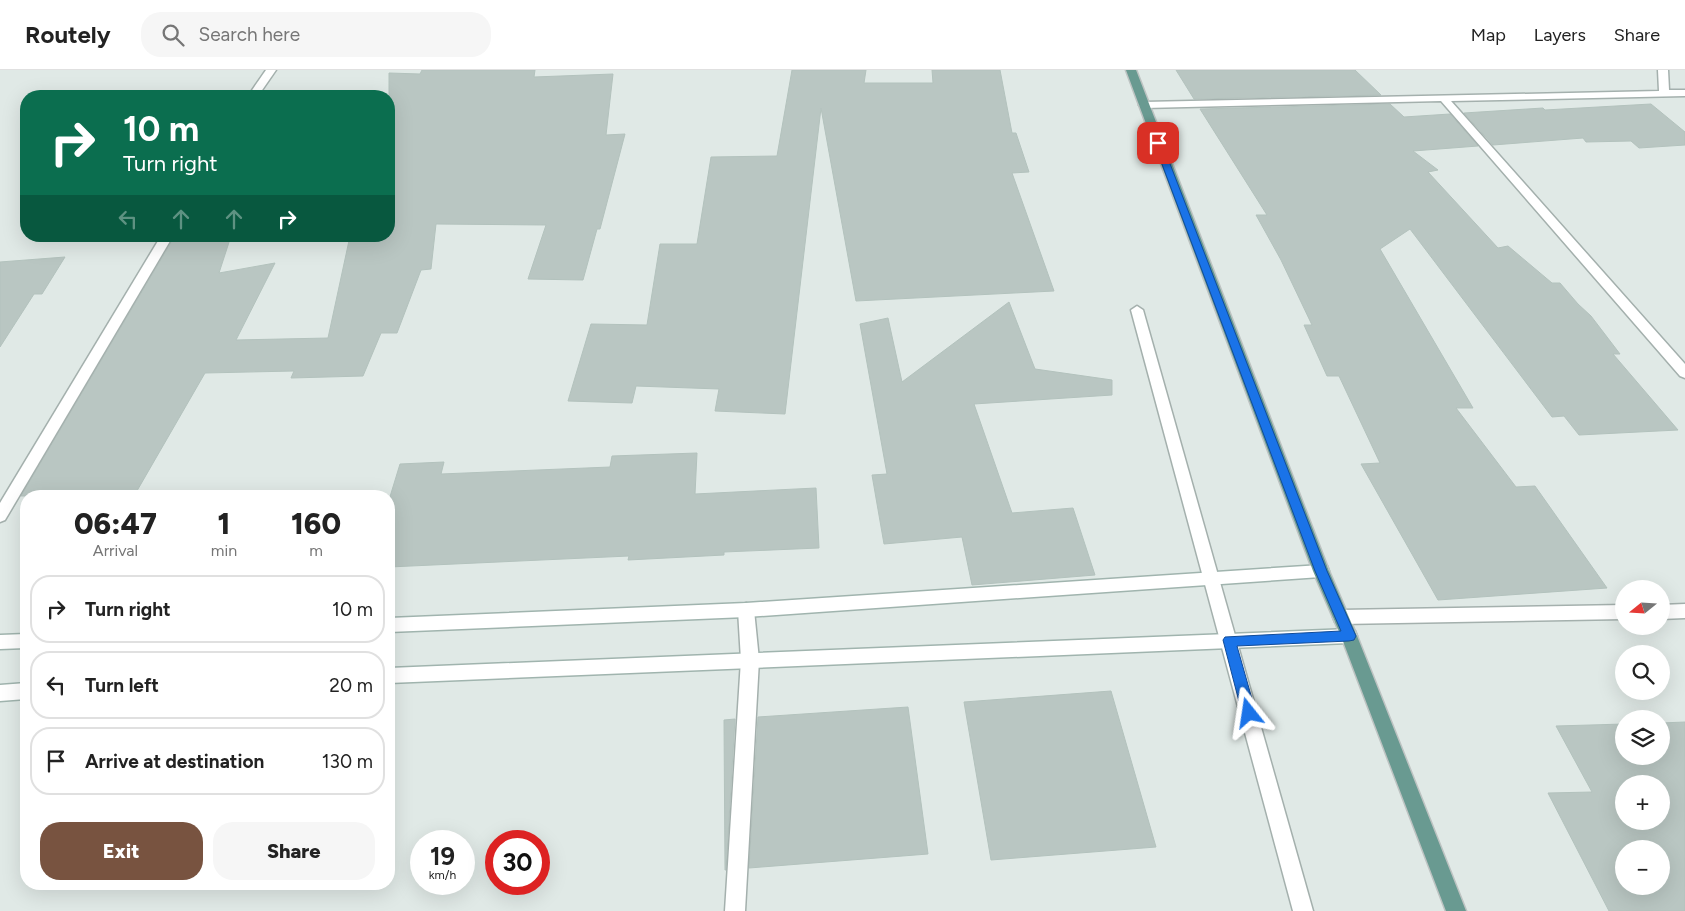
<!DOCTYPE html>
<html lang="en">
<head>
<meta charset="utf-8">
<style>
	:root { --surface:#fff; --page:#f6f6f6; --text:#222; --muted:#767676; --line:#e0e0e0; --accent:#785340 }
	body { margin:0; font-family:Figtree,sans-serif; background:var(--page); color:var(--text); height:100vh; display:flex; flex-direction:column; font-size:19px; white-space:nowrap }
	* { box-sizing:border-box; margin:0 }
	p { font-size:16px; color:var(--muted) }
	.icon { flex:none; width:28px; height:28px; fill:none; stroke:currentColor; stroke-width:2; stroke-linecap:round; stroke-linejoin:round }
	.map { position:relative; flex:1; overflow:hidden }
	.side { position:absolute; left:20px; top:420px; width:375px; height:400px; display:flex; flex-direction:column; background:var(--surface); border-radius:20px; box-shadow:0 5px 20px #0002 }
	.side>* { flex:none }
	.banner { position:absolute; left:20px; top:20px; width:375px; height:152px; border-radius:20px; box-shadow:0 5px 20px #0002; background:#0b6e4f; color:#fff; overflow:hidden }
	.needle { width:32px; rotate:252deg }
	.controls { position:absolute; left:1615px; top:510px; display:grid; gap:10px }
	.controls a { display:grid; place-items:center; width:55px; height:55px; border-radius:50%; background:var(--surface); box-shadow:0 5px 20px #0002; font-size:25px }
	.speed { position:absolute; left:410px; top:760px; display:flex; gap:10px; font-size:25px; font-weight:700; text-align:center }
	.speed>* { display:grid; place-content:center; width:65px; height:65px; border-radius:50%; background:var(--surface); box-shadow:0 5px 20px #0002; line-height:1 }
	.speed small { font-size:12px; font-weight:400 }
	.speed .limit { border:8px solid #d22; background:#fff; color:#111 }
	.pin { position:absolute; display:grid; place-items:center; width:42px; height:42px; color:#fff; margin:-21px; border-radius:10px; box-shadow:0 2px 8px #0006 }
	.me { position:absolute; width:55px; margin:-28px; rotate:345deg; stroke-linejoin:round; filter:drop-shadow(0 0 4px #0008) }
	.turn { display:flex; align-items:center; gap:18px; height:105px; padding:0 20px; font-size:22px }
	.turn .icon { width:65px; height:65px; stroke-width:2.5 }
	.turn b { display:block; font-size:35px; line-height:42px }
	.lanes { display:flex; align-items:center; height:48px; padding:0 20px; background:#0003; justify-content:center; gap:25px; direction:ltr }
	.lanes .off { opacity:.35 }
	.eta { display:flex; justify-content:space-evenly; align-items:center; height:85px; text-align:center }
	.eta b { font-size:30px; font-weight:800; line-height:35px }
	.action { display:flex; gap:10px; margin-top:auto; padding:10px 20px }
	.action a { flex:1; height:58px; border-radius:20px; background:var(--accent); color:#fff; font-size:20px; font-weight:800; line-height:58px; text-align:center }
	.action a+a { background:var(--page); color:var(--text) }
	ul { padding:0; list-style:none }
	li { display:flex; align-items:center; gap:15px; height:68px; margin:0 10px 8px; padding:0 10px; border:2px solid var(--line); border-radius:20px }
	li div { flex:1 }
	li b { display:block; font-size:19px }
	li em { font-style:normal }
	header { display:flex; align-items:center; gap:30px; box-sizing:border-box; height:70px; padding:0 25px; background:var(--surface); border-bottom:1px solid var(--line) }
	header strong { font-size:24px }
	nav { display:flex; gap:28px; margin-inline-start:auto; font-size:18px }
	.search { width:350px; height:45px; background:var(--page); display:flex; align-items:center; gap:12px; box-sizing:border-box; padding:0 18px; border-radius:20px; color:var(--muted); font-size:19px }
	.map>svg:first-child { display:block }
	.building { fill:#b9c6c2; stroke:#b3c2bd; fill-rule:evenodd }
	.lines { fill:none; stroke-linecap:round; stroke-linejoin:round }
	.street-casing { stroke:#a4b0ad; stroke-width:3 }
	.secondary-casing { stroke:#a0b4ae; stroke-width:3 }
	.primary-casing { stroke:#bdc3c2; stroke-width:3 }
	.street { fill:#fff; fill-rule:evenodd }
	.secondary { fill:#fff; fill-rule:evenodd }
	.primary { fill:#699a91; fill-rule:evenodd }
	.route { fill:#1a73e8; stroke:#114b97 }
</style>
</head>
<body>
<header>
<strong>Routely</strong>
<div class="search"><svg class="icon" aria-label="search" viewBox="0 0 24 24"><circle cx="10" cy="10" r="6"/><path d="M15 15l6 6"/></svg>Search here</div>
<nav><a>Map</a><a>Layers</a><a>Share</a></nav>
</header>
<div class="map">
<svg width="1685" height="841" viewBox="0 0 1685 841">
	<rect width="100%" height="100%" fill="#e0e9e6"/>
	<g class="building">
		<path d="M 422,0 L 535,0 L 534,7 L 613,4 L 606,65 L 625,64 L 600,159 L 597,159 L 583,210 L 528,209 L 546,155 L 436,154 L 431,199 L 421,200 L 397,263 L 381,263 L 363,306 L 291,308 L 294,301 L 205,303 L 134,426 L 21,426 L 175,166 L 231,166 L 219,203 L 275,193 L 236,270 L 328,268 L 350,166 L 389,166 L 389,3 L 420,4 Z"/>
		<path d="M 792,0 L 866,0 L 864,13 L 933,13 L 932,0 L 1000,0 L 1012,63 L 1016,63 L 1029,102 L 1012,103 L 1054,221 L 856,231 L 821,38 L 785,344 L 715,341 L 719,319 L 636,316 L 632,333 L 568,331 L 591,254 L 647,255 L 660,174 L 697,174 L 711,87 L 777,86 Z"/>
		<path d="M 1176,0 L 1355,0 L 1381,25 L 1194,29 Z"/>
		<path d="M 1390,34 L 1404,47 L 1450,44 L 1478,76 L 1413,81 L 1438,100 L 1428,102 L 1498,178 L 1508,176 L 1552,213 L 1560,213 L 1578,234 L 1591,246 L 1620,284 L 1613,284 L 1678,360 L 1579,365 L 1564,346 L 1552,347 L 1410,159 L 1380,179 L 1473,338 L 1456,338 L 1516,417 L 1535,416 L 1607,518 L 1438,530 L 1361,394 L 1380,393 L 1339,306 L 1327,306 L 1304,255 L 1312,255 L 1281,190 L 1256,145 L 1267,145 L 1200,39 Z"/>
		<path d="M 1651,34 L 1685,62 L 1685,75 L 1639,78 L 1631,71 L 1586,72 L 1583,68 L 1493,75 L 1464,43 L 1543,38 L 1545,40 Z"/>
		<path d="M 65,187 L 42,224 L 34,224 L 0,277 L 0,192 Z"/>
		<path d="M 1009,232 L 1035,299 L 1112,310 L 1112,325 L 974,334 L 1012,443 L 1073,438 L 1095,505 L 972,515 L 962,467 L 884,474 L 872,405 L 887,404 L 860,254 L 888,248 L 902,312 Z"/>
		<path d="M 697,383 L 695,424 L 816,418 L 819,478 L 724,482 L 724,485 L 628,490 L 629,486 L 389,497 L 389,430 L 400,394 L 444,392 L 441,404 L 610,397 L 612,386 Z"/>
		<path d="M 1111,621 L 1156,777 L 991,790 L 964,632 Z"/>
		<path d="M 908,637 L 928,784 L 749,798 L 758,647 Z"/>
		<path d="M 735,649 L 726,800 L 725,800 L 724,650 Z"/>
		<path d="M 1685,652 L 1685,841 L 1609,841 L 1548,723 L 1592,722 L 1556,656 L 1624,654 L 1624,686 L 1661,686 L 1661,653 ZM 1624,714 L 1661,714 L 1661,751 L 1624,751 ZM 1624,779 L 1661,779 L 1661,816 L 1624,816 Z"/>
	</g>
	<g class="lines">
		<g class="street-casing">
			<g id="street">
				<path d="M 266,0 L 276,0 L 258,26 L 248,26 Z"/>
				<path d="M 1658,0 L 1668,0 L 1669,20 L 1685,20 L 1685,26 L 1451,31 L 1685,294 L 1685,308 L 1680,306 L 1441,31 L 1144,38 L 1139,35 L 1144,32 L 1659,21 Z"/>
				<path d="M 161,166 L 173,166 L 5,450 L 0,452 L 0,433 Z"/>
				<path d="M 1137,236 L 1143,240 L 1313,841 L 1293,841 L 1131,240 Z"/>
				<path d="M 746,533 L 752,535 L 754,540 L 759,590 L 745,841 L 725,841 L 741,590 L 738,540 L 740,535 Z"/>
				<path d="M 1685,534 L 1685,548 L 1661,549 L 1661,535 Z"/>
				<path d="M 1624,535 L 1624,549 L 1341,554 L 1335,552 L 1333,547 L 1335,542 L 1341,540 Z"/>
			</g>
		</g>
		<g class="secondary-casing">
			<g id="secondary">
				<path d="M 1321,495 L 1327,496 L 1329,501 L 1327,506 L 1321,507 L 746,547 L 389,562 L 389,548 L 746,533 Z"/>
				<path d="M 1349,559 L 1355,561 L 1357,566 L 1355,571 L 1349,573 L 389,613 L 389,598 Z"/>
				<path d="M 26,564 L 26,578 L 0,579 L 0,565 Z"/>
				<path d="M 26,613 L 26,629 L 0,631 L 0,615 Z"/>
			</g>
		</g>
		<g class="primary-casing">
			<path id="primary" d="M 1126,0 L 1136,0 L 1329,501 L 1357,566 L 1466,841 L 1446,841 L 1341,566 L 1313,501 Z"/>
		</g>
		<use href="#street" class="street"/>
		<use href="#secondary" class="secondary"/>
		<use href="#primary" class="primary"/>
	</g>
	<path class="route" d="M 1158,70 L 1162,73 L 1327,501 L 1356,566 L 1354,570 L 1349,571 L 1237,576 L 1256,643 L 1254,647 L 1249,649 L 1244,647 L 1242,643 L 1223,570 L 1225,567 L 1341,561 L 1315,501 L 1154,73 Z"/>
</svg>
<div class="controls">
<a><svg class="needle" viewBox="-14 -14 28 28"><path d="M0-13l5 13h-10z" fill="#e53935"/><path d="M0 13l5-13h-10z" fill="#767676"/></svg></a>
<a><svg class="icon" aria-label="search" viewBox="0 0 24 24"><circle cx="10" cy="10" r="6"/><path d="M15 15l6 6"/></svg></a>
<a><svg class="icon" aria-label="layers" viewBox="0 0 24 24"><path d="M12 4l9 5-9 5-9-5zM3 14l9 5 9-5"/></svg></a>
<a>+</a>
<a>−</a>
</div>
<div class="speed"><div>19<small>km/h</small></div><div class="limit">30</div></div>
<div class="pin" style="left:1158px;top:73px;background:#d93025"><svg class="icon" aria-label="arrive" viewBox="0 0 24 24"><path d="M6 21V4h12l-3 4 3 4H6"/></svg></div>
<svg class="me" style="left:1249px;top:643px" viewBox="-20 -20 40 40"><path d="M0-17L14 15 0 8-14 15z" fill="#1a73e8" stroke="#fff" stroke-width="4"/></svg>
<div class="banner">
<div class="turn"><svg class="icon" aria-label="right" viewBox="0 0 24 24"><path d="M7 20v-9h11M14 6l5 5-5 5"/></svg><div><b>10 m</b>Turn right</div></div>
<div class="lanes"><svg class="icon off" aria-label="left" viewBox="0 0 24 24"><path d="M17 20v-9H6M10 6l-5 5 5 5"/></svg><svg class="icon off" aria-label="ahead" viewBox="0 0 24 24"><path d="M12 20V5M6 11l6-6 6 6"/></svg><svg class="icon off" aria-label="ahead" viewBox="0 0 24 24"><path d="M12 20V5M6 11l6-6 6 6"/></svg><svg class="icon" aria-label="right" viewBox="0 0 24 24"><path d="M7 20v-9h11M14 6l5 5-5 5"/></svg></div>
</div>
<section class="side">
<div class="eta">
<div><b>06:47</b><p>Arrival</p></div>
<div><b>1</b><p>min</p></div>
<div><b>160</b><p>m</p></div>
</div>
<ul>
<li><svg class="icon" aria-label="right" viewBox="0 0 24 24"><path d="M7 20v-9h11M14 6l5 5-5 5"/></svg><div><b>Turn right</b></div><em>10 m</em></li>
<li><svg class="icon" aria-label="left" viewBox="0 0 24 24"><path d="M17 20v-9H6M10 6l-5 5 5 5"/></svg><div><b>Turn left</b></div><em>20 m</em></li>
<li><svg class="icon" aria-label="arrive" viewBox="0 0 24 24"><path d="M6 21V4h12l-3 4 3 4H6"/></svg><div><b>Arrive at destination</b></div><em>130 m</em></li>
</ul>
<div class="action"><a>Exit</a><a>Share</a></div>
</section>
</div>
</body>
</html>
